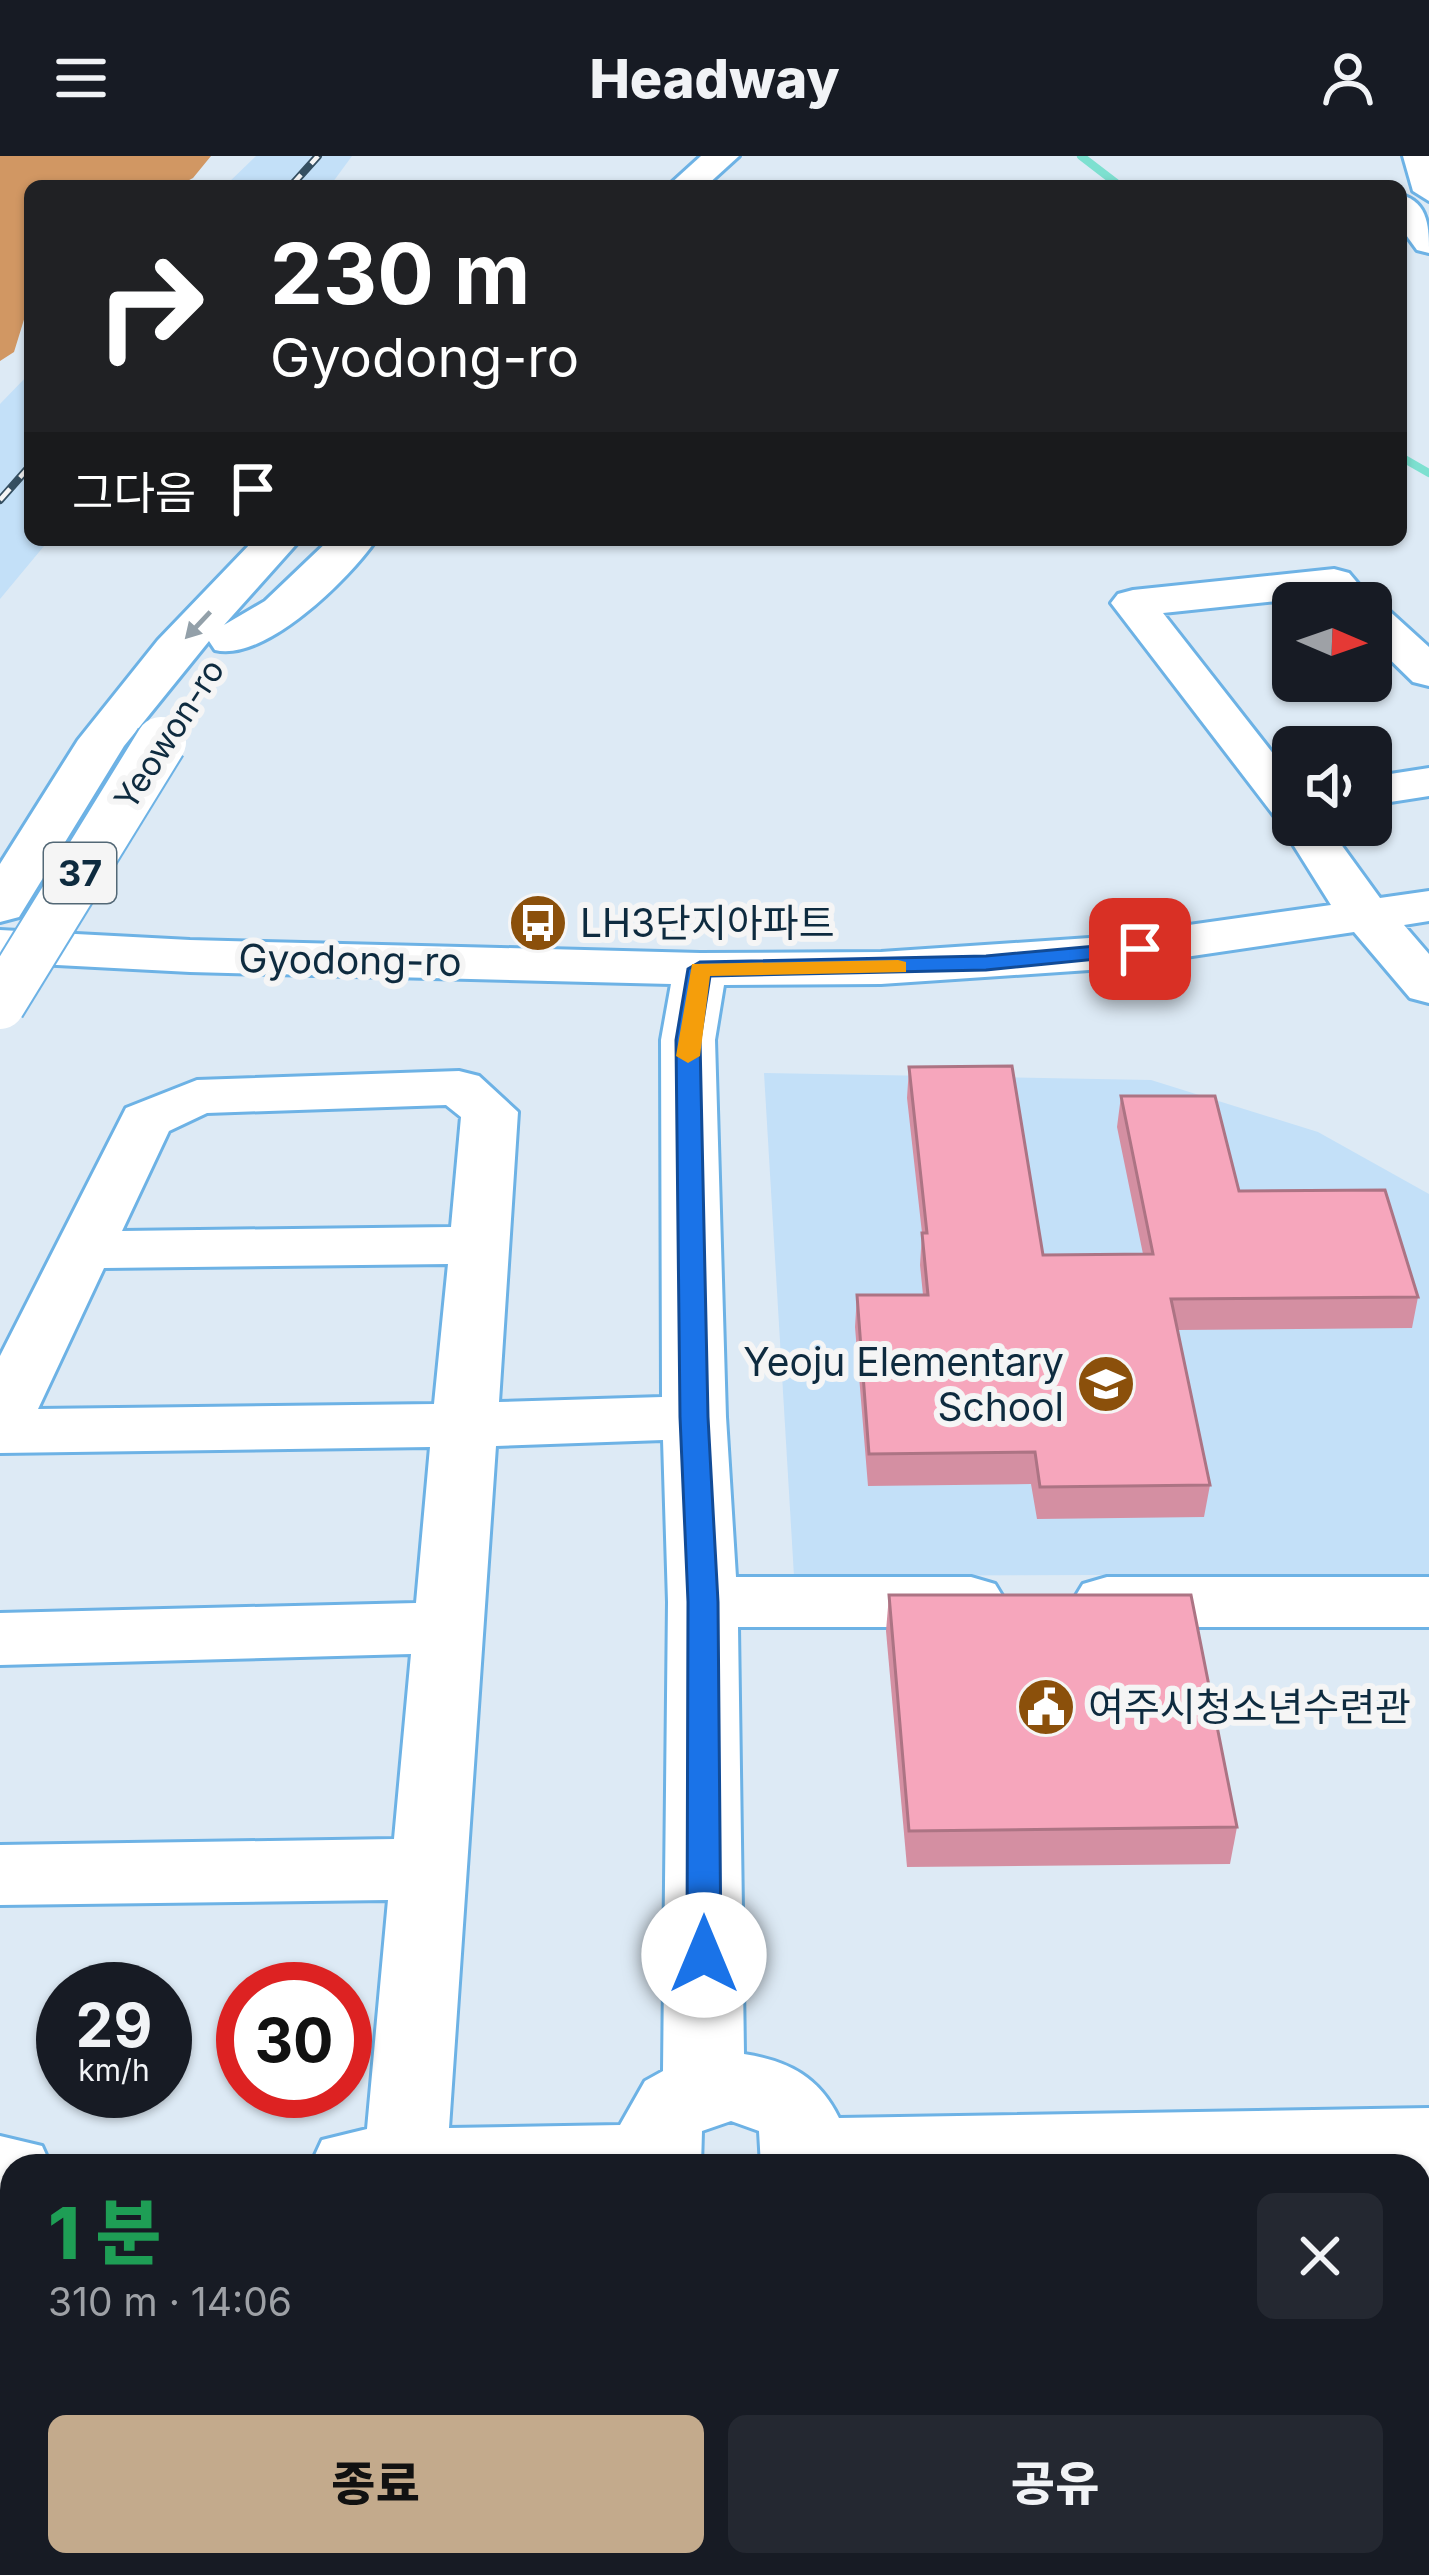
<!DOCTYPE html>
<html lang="ko">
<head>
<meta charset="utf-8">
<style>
	:root { --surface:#171b24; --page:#242831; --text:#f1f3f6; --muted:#9ea1a6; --accent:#c3aa8c }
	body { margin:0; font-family:Inter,"Noto Sans KR",sans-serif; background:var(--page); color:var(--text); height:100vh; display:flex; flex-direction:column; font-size:45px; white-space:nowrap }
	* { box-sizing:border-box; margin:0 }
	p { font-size:39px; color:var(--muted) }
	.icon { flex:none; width:66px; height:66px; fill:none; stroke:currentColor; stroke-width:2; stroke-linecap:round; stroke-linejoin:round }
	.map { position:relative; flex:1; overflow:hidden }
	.sheet { position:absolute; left:0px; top:1998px; width:1431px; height:423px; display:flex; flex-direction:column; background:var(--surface); border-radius:36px 36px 0 0; box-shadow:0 3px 9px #0004 }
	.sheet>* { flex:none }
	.banner { position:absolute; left:24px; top:24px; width:1383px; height:366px; border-radius:18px; box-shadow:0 3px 9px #0004; background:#202124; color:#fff; overflow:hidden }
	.needle { width:78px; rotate:92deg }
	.tools { position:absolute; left:1272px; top:426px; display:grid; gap:24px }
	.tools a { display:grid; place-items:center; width:120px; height:120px; border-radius:18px; background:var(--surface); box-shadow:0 3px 9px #0004; font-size:60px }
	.speed { position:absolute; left:36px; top:1806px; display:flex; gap:24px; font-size:60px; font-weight:700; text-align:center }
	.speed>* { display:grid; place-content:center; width:156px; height:156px; border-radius:50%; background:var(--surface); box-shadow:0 3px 9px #0004; line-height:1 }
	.speed small { font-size:30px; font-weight:400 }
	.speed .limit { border:18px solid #d22; background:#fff; color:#111 }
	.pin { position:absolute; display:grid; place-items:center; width:102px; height:102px; color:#fff; margin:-51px; border-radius:24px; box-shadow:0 6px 18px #0006 }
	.me { position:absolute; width:132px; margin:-66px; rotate:0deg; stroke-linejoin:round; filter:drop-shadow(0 0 9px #0008) }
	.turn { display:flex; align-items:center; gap:42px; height:252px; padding:0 48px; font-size:54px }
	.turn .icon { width:156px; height:156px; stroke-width:2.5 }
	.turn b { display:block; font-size:84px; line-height:102px }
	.then { display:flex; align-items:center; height:114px; padding:0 48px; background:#0003; gap:24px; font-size:45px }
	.round { display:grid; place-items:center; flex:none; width:126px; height:126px; border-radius:18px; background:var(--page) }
	.headline { display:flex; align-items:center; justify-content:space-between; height:204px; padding:0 48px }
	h1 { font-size:72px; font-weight:800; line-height:90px; color:#1e9e55 }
	.primary-button { display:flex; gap:24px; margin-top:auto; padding:24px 48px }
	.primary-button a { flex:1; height:138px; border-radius:18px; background:var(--accent); color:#111; font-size:48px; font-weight:800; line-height:138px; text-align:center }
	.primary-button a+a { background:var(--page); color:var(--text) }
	header { display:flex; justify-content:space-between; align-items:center; height:156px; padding:0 48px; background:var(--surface); font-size:54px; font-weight:800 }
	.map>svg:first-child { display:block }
	.built { fill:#c3e0f8 }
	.forest { fill:#d19763 }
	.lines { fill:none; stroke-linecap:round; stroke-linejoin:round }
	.stream { stroke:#7de0d0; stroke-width:8 }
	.minor-casing { stroke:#6db2e5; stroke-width:6 }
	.highway-casing { stroke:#6db2e5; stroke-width:6 }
	.minor { fill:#fff; fill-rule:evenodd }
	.highway { fill:#fff; fill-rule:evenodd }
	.rail-casing { stroke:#354f61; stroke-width:8 }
	.rail { stroke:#f5f5f5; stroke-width:4.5; stroke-dasharray:15; stroke-linecap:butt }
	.highway-bridge-casing { stroke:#6db2e5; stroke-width:54; stroke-linecap:butt }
	.highway-bridge { stroke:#fff; stroke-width:50 }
	.wall { fill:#d48fa2 }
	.building { fill:#f6a6bc; stroke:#ac7484; stroke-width:3 }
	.oneway { fill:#93a0a9 }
	.route { fill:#1a73e8; stroke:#114b97; stroke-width:3 }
	.slow { fill:#f59e0b }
	.labels { text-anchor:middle; stroke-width:12; stroke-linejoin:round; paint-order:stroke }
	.far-street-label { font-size:33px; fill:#0e2b3f; stroke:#f5f5f5 }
	.shield { fill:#f5f5f5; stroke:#536876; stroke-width:3 }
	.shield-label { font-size:36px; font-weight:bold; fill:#0e2b3f }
	.poi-label { font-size:39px; fill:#0e2b3f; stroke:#f5f5f5; text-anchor:start }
	.street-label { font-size:39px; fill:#0e2b3f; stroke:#f5f5f5 }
</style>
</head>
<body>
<header><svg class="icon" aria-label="menu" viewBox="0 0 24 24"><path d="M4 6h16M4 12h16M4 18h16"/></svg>Headway<svg class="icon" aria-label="person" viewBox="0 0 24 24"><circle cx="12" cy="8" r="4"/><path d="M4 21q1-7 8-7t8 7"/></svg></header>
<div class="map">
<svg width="1429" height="2419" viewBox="0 0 1429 2419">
	<rect width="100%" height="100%" fill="#ddeaf5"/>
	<g class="built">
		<path d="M 256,0 L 352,0 L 330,30 L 225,30 Z"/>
		<path d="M 30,217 L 30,384 L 49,384 L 0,443 L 0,248 Z"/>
		<path d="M 764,917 L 1151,924 L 1318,976 L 1429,1038 L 1429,1418 L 794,1420 Z"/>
	</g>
	<path class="forest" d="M 0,0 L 211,0 L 193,22 L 178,30 L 30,30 L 30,144 L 14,196 L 0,205 Z"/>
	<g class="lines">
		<g class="stream">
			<path d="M 1081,0 L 1120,30"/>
			<path d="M 1401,301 L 1429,317"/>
		</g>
		<g class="minor-casing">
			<g id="minor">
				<path d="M 1403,0 L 1429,0 L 1429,45 L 1413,35 Z"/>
				<path d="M 1401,39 C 1429,46 1429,73 1429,97 L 1417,94 L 1401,72 Z"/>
				<path d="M 1334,413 L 1349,417 L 1376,449 L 1386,452 L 1429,491 L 1429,530 L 1413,526 L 1371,485 L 1371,447 L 1331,447 L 1324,440 L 1163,457 L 1293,623 L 1293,669 L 1327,669 L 1380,742 L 1429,735 L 1429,765 L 1404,769 L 1429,798 L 1429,847 L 1410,842 L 1354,776 L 1104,813 L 881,828 L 724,829 L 715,884 L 726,1261 L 736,1421 L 971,1421 L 995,1428 L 1006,1446 L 995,1464 L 971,1471 L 738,1471 L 744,1898 C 789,1905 819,1921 839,1962 L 1429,1952 L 1429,2024 L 1419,2024 L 1419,2010 L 761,2010 L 759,1975 L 731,1965 L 702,1975 L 701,2010 L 310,2010 L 322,1984 L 367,1973 L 388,1744 L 0,1749 L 0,1689 L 394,1683 L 411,1498 L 0,1509 L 0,1457 L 416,1447 L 430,1291 L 0,1297 L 0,1200 L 126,952 L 197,924 L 459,915 L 479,920 L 518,956 L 499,1246 L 662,1241 L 661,884 L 671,828 L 190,816 L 0,806 L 0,774 L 190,784 L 700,797 L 881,796 L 1104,781 L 1331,749 L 1279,666 L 1111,447 L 1118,438 L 1133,434 ZM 446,949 L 461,961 L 451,1071 L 122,1075 L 169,975 L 207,957 ZM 448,1108 L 434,1248 L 38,1253 L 104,1112 ZM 663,1284 L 668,1446 L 663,1915 L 645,1925 L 620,1969 L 449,1972 L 496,1290 Z"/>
				<path d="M 1429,612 L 1429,640 L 1371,649 L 1371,621 Z"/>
				<path d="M 1107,1421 L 1429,1421 L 1429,1471 L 1107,1471 L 1083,1464 L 1072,1446 L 1083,1428 Z"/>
				<path d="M 0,1980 L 42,1990 L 51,2010 L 12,2010 L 12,2052 L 0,2052 Z"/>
				<path d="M 1429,2186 L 1429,2268 L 1419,2269 L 1419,2187 Z"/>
				<path d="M 15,2409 L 109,2409 L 107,2419 L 13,2419 Z"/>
				<rect x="662" y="2409" width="94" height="10"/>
				<path d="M 1092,2409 L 1186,2409 L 1187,2419 L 1093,2419 Z"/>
			</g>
		</g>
		<g class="highway-casing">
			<g id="highway">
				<path d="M 701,0 L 739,0 L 706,30 L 668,30 Z"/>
				<path d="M 254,384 L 300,384 L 224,469 L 265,445 L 329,384 L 376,384 C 348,424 265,506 215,494 L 209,485 L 124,590 L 19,761 L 0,766 L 0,708 L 78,584 L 158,484 Z"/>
			</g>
		</g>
		<use href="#minor" class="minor"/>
		<use href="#highway" class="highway"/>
		<g class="rail-casing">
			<g id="rail">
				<path d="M 291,30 L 318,0"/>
				<path d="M 0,344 L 30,310"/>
			</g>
		</g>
		<use href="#rail" class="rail"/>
		<g class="highway-bridge-casing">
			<path id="highway-bridge" d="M 0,848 L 161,586"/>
		</g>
		<use href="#highway-bridge" class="highway-bridge"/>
	</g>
	<g class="wall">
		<path d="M 909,911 L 1043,1099 L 1143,1098 L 1117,971 L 1121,940 L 1239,1035 L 1418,1141 L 1412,1172 L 1177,1174 L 1210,1329 L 1204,1361 L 1037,1363 L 1031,1328 L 868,1330 L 855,1171 L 857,1139 L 923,1139 L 920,1109 L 922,1077 L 907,942 Z"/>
		<path d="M 889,1439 L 1237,1671 L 1230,1708 L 907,1711 L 886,1475 Z"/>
	</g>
	<g class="building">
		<path d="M 1012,910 L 1043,1099 L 1153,1098 L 1121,940 L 1215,940 L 1239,1035 L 1385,1034 L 1418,1141 L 1171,1143 L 1210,1329 L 1040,1331 L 1035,1296 L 869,1298 L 857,1139 L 928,1139 L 922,1077 L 927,1077 L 909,911 Z"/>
		<path d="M 889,1439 L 1191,1439 L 1237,1671 L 909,1675 Z"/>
	</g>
	<defs><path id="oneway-solid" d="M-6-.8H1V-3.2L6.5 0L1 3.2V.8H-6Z" transform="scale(3)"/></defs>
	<use class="oneway" href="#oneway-solid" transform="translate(198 469) rotate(133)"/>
	<path class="route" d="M 1140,786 L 1148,788 L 1148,798 L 986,814 L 710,820 L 700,884 L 708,1261 L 718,1446 L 721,1799 L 716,1809 L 704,1813 L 692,1809 L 687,1799 L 688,1446 L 680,1261 L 676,884 L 688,813 L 700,806 L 986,800 Z"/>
	<path class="slow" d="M 898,804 L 906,806 L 906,816 L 710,820 L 700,900 L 688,907 L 676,900 L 692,808 Z"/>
	<defs>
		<g id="bus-disc" transform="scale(3)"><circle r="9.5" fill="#8b500b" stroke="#f5f5f5"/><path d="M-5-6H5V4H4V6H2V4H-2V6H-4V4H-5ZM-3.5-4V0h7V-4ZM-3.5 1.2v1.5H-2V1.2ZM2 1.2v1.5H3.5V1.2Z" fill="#fff"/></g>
		<g id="school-disc" transform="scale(3)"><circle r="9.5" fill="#8b500b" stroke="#f5f5f5"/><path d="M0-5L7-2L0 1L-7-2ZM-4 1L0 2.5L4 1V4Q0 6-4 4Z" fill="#fff"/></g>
		<g id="civic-disc" transform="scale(3)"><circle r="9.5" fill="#8b500b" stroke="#f5f5f5"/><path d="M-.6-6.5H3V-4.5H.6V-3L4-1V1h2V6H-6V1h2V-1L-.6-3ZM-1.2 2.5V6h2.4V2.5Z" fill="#fff"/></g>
	</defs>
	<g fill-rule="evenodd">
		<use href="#bus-disc" x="538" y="767"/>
		<use href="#school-disc" x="1106" y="1228"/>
		<use href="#civic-disc" x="1046" y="1551"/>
	</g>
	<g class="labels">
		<g class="far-street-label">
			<text transform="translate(169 578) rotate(-57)" y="12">Yeowon-ro</text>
		</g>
		<rect class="shield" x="44" y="687" width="72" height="60" rx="9"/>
		<g class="shield-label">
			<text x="80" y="730">37</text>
		</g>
		<g class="poi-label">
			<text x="580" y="781">LH3단지아파트</text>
			<text x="1064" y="1220" text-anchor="end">Yeoju Elementary<tspan x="1064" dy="45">School</tspan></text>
			<text x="1088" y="1565">여주시청소년수련관</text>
		</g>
		<g class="street-label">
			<text transform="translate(350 804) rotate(1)" y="14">Gyodong-ro</text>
		</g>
	</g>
</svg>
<div class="tools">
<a><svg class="needle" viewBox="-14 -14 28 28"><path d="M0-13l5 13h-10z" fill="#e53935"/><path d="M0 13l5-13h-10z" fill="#9ea1a6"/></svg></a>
<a><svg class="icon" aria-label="sound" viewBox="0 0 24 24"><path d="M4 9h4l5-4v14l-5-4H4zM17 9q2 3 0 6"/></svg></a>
</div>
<div class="speed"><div>29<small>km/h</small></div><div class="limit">30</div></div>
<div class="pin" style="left:1140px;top:793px;background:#d93025"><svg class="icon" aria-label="arrive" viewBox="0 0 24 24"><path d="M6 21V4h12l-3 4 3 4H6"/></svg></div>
<svg class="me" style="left:704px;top:1799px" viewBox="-20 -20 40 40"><circle r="19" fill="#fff"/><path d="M0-13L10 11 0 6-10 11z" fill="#1a73e8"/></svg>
<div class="banner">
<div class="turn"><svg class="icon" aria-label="right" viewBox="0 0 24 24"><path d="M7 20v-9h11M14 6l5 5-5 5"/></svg><div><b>230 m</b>Gyodong-ro</div></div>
<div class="then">그다음<svg class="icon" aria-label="arrive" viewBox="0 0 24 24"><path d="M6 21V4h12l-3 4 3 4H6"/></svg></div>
</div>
<section class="sheet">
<div class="headline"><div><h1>1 분</h1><p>310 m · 14:06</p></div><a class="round"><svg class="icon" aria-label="close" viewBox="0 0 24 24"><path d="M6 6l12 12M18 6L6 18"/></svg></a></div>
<div class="primary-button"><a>종료</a><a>공유</a></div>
</section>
</div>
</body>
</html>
